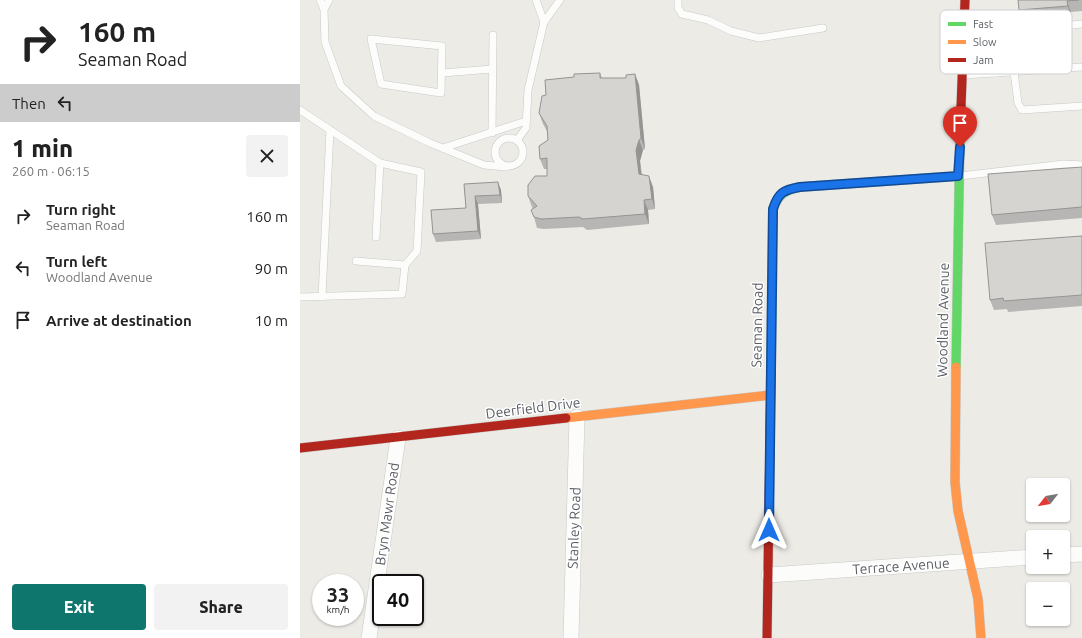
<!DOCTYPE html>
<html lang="en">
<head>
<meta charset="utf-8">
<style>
	:root { --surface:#fff; --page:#f2f2f2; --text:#222; --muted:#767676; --accent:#0f766e }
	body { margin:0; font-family:Ubuntu,sans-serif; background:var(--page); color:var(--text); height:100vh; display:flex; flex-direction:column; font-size:15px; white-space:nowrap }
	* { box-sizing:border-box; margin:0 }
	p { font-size:13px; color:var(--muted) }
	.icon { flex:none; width:22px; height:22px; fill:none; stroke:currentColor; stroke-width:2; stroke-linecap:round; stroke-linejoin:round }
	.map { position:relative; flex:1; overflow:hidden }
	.panel { display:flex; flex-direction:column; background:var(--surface); width:300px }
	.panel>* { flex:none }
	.banner { background:#fff; color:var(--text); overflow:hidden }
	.needle { width:26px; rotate:239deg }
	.tools { position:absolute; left:726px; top:478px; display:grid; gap:8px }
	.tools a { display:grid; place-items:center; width:44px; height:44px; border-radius:4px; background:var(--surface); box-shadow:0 1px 3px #0004; font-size:20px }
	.speed { position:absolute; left:12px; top:574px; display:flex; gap:8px; font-size:20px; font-weight:700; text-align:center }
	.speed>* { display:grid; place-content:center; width:52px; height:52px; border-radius:50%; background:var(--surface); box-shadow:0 1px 3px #0004; line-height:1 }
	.speed small { font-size:10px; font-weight:400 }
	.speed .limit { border:2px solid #111; border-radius:6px; background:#fff; color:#111 }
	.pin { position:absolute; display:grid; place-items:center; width:34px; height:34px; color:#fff; margin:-41px -17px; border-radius:50% 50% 50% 0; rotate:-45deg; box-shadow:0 0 4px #0007 }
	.pin .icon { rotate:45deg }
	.me { position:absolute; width:44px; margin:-22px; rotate:0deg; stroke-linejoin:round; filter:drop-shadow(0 0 3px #0008) }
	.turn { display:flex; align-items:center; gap:14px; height:84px; padding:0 12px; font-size:18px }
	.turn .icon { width:52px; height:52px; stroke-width:2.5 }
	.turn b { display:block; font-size:28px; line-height:34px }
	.then { display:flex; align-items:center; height:38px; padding:0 12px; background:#0003; gap:8px; font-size:15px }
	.round { display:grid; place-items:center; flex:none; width:42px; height:42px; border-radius:4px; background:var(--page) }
	.headline { display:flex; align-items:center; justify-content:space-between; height:68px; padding:0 12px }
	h1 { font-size:24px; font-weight:800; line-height:30px }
	.action { display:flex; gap:8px; margin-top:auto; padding:8px 12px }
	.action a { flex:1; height:46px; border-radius:4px; background:var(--accent); color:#fff; font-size:16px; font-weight:800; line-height:46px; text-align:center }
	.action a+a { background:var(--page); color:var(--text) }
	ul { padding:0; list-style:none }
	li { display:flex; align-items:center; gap:12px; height:52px; padding:0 12px }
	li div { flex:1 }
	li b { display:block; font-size:15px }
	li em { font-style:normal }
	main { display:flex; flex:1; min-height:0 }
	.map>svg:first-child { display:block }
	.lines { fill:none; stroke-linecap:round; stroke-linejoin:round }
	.lane-casing { stroke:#c8c9c8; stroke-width:8 }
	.street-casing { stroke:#c8c9c8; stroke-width:16 }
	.fast-casing { stroke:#c7c8c7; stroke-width:10 }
	.slow-casing { stroke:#c7c8c7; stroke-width:10 }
	.jam-casing { stroke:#c7c8c7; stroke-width:10 }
	.lane { stroke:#fcfcfb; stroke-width:7 }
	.street { stroke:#fcfcfb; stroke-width:15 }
	.fast { stroke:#63d668; stroke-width:9 }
	.slow { stroke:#ff974d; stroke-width:9 }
	.jam { stroke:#b3261e; stroke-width:9 }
	.wall { fill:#b8b6b4 }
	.shaded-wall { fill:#969492 }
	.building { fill:#d6d4d1; stroke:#969492 }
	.route-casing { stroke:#114b97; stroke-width:10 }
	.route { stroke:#1a73e8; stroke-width:7 }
	.labels { text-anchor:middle; stroke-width:3; stroke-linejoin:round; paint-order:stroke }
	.street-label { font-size:14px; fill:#5b5f65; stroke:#fff }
	.key { fill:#fff; stroke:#cecfd1; stroke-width:1 }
	.key-label { font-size:11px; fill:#5b5f65 }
</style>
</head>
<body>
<main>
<section class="panel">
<div class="banner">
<div class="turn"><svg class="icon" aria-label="right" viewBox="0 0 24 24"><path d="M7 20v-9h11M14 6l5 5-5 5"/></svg><div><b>160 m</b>Seaman Road</div></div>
<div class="then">Then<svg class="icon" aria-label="left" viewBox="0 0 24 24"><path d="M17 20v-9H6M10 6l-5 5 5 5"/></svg></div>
</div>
<div class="headline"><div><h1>1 min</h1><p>260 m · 06:15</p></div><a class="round"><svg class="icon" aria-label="close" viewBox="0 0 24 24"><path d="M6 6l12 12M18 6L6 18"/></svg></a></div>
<ul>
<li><svg class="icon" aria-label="right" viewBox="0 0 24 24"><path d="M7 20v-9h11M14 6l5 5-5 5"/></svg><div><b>Turn right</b><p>Seaman Road</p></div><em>160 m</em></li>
<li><svg class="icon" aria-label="left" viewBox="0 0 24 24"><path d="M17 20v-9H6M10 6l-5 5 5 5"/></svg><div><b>Turn left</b><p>Woodland Avenue</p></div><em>90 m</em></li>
<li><svg class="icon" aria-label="arrive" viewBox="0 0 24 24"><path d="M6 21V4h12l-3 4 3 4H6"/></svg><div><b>Arrive at destination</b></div><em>10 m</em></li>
</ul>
<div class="action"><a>Exit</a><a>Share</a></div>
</section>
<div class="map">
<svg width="782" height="638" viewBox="0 0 782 638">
	<rect width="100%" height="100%" fill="#ecebe6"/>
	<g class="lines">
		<g class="lane-casing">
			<g id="lane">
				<path d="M 20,0 L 24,9 L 25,42 L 41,86 L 74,116 L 130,143 L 184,165 L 206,167"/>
				<path d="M 236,0 L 244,22"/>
				<path d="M 378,0 L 378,8 L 382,14 L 408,20 L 431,31 L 459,38 L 523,28"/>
				<path d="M 24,9 L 29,0"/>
				<path d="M 71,39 L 142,46 L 141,93 L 81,84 Z"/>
				<path d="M 714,72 L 718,103 L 722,110 L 782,106"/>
				<path d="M 142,73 L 192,69"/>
				<path d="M 695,73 L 782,67"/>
				<path d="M 663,75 L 695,73 L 697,38 L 702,32 L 782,24"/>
				<path d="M 0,110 L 80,163 L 121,172 L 117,251 L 105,265 L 102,294 L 0,297"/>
				<path d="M 192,133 L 193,35"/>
				<circle cx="209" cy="152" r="14"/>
				<path d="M 217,140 L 226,128 L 228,90 L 244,22 L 260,0"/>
				<path d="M 143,148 L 226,121"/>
				<path d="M 660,176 L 764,164 L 782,165"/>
				<path d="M 76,237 L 80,163"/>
				<path d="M 56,261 L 105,265"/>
				<path d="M 22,297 L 30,130"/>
			</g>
		</g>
		<g class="street-casing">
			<g id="street">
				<path d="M 763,555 L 782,554"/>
				<path d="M 469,575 L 733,557"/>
				<path d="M 69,638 L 98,438"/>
				<path d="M 271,638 L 277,417"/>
			</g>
		</g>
		<g class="fast-casing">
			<g id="fast">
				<path d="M 656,367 L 660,134"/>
				<path d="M 471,369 L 473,209 C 478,195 485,190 499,187 L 658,176"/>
			</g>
		</g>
		<g class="slow-casing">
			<g id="slow">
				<path d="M 656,367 L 655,482 L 658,511 L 678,599 L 681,638"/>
				<path d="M 266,418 L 470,395"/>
			</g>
		</g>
		<g class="jam-casing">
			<g id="jam">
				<path d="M 660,134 L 665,0"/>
				<path d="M 0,448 L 266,418"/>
				<path d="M 467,638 L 471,369"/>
			</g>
		</g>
		<use href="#lane" class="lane"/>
		<use href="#street" class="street"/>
		<use href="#fast" class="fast"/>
		<use href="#slow" class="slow"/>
		<use href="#jam" class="jam"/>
	</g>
	<g class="wall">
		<path d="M 718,0 L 782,0 L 782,11 L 771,12 L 771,17 L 722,21 L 719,10 Z"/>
		<path d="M 300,73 L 302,78 L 326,78 L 335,74 L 339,85 L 345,149 L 343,150 L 340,161 L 342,174 L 353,187 L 355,209 L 348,210 L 349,224 L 287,230 L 283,227 L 244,229 L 237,228 L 234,217 L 233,209 L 232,207 L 228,196 L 247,176 L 247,169 L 244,169 L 240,159 L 248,140 L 247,131 L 243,124 L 239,113 L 246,95 Z"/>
		<path d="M 782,167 L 782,218 L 696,225 L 692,215 Z"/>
		<path d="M 164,184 L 201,190 L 202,203 L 178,204 L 181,239 L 136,242 L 133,234 L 166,208 Z"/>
		<path d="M 782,236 L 782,306 L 708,312 L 707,309 L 694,310 L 690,300 Z"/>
	</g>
	<g class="shaded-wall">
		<path d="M 767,1 L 771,12 L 771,17 L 768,6 Z"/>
		<path d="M 335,74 L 339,85 L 345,149 L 341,138 Z"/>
		<path d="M 339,140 L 343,150 L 340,161 L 342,184 L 339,174 L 336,150 Z"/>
		<path d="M 349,176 L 353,187 L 355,209 L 352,199 Z"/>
		<path d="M 198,182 L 201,190 L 202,203 L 200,195 Z"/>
		<path d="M 175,196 L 178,204 L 181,239 L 178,231 Z"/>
		<path d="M 344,200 L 348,210 L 349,224 L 345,214 Z"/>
	</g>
	<g class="building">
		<path d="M 718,0 L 779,0 L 767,1 L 768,6 L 719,10 Z"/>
		<path d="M 300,73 L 300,78 L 326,78 L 326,75 L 335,74 L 341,138 L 339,140 L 336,150 L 339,174 L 349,176 L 352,199 L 344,200 L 345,214 L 283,219 L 279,217 L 241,219 L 234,217 L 231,210 L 237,206 L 228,196 L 228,185 L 235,176 L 247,176 L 247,158 L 240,159 L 239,146 L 248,140 L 247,126 L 239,113 L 242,96 L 246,95 L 245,80 L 274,77 L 274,74 Z"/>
		<path d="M 782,167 L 782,207 L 692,215 L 688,174 Z"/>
		<path d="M 198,182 L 200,195 L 175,196 L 178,231 L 133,234 L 131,210 L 166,208 L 164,184 Z"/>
		<path d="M 782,236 L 782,295 L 704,301 L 703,298 L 690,300 L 685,243 Z"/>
	</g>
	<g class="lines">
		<g class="route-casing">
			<path id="route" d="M 469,530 L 473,209 C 478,193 483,190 500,187 L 658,176 L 660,147"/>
		</g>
		<use href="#route" class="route"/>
	</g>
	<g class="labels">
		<g class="street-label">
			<text transform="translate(643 320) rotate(-89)" y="5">Woodland Avenue</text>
			<text transform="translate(457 325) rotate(-89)" y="5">Seaman Road</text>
			<text transform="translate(233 408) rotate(-7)" y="5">Deerfield Drive</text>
			<text transform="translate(87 514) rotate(-82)" y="5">Bryn Mawr Road</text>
			<text transform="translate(274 528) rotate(-88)" y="5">Stanley Road</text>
			<text transform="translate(601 566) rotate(-4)" y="5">Terrace Avenue</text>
		</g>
	</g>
	<rect x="640" y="10" width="132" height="64" rx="6" class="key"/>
	<rect x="648" y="22" width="18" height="4" fill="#63d668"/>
	<rect x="648" y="40" width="18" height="4" fill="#ff974d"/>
	<rect x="648" y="58" width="18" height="4" fill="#b3261e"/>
	<g class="key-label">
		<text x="673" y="28">Fast</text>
		<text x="673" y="46">Slow</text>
		<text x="673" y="64">Jam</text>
	</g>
</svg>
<div class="tools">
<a><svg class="needle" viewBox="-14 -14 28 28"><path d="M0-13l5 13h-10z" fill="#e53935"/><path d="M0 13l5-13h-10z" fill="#767676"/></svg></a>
<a>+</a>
<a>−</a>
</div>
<div class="speed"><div>33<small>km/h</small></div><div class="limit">40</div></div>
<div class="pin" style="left:660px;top:147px;background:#d93025"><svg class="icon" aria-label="arrive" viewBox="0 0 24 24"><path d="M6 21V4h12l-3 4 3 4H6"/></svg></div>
<svg class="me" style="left:469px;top:530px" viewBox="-20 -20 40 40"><path d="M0-17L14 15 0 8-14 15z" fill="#1a73e8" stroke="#fff" stroke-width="4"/></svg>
</div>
</main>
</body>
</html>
